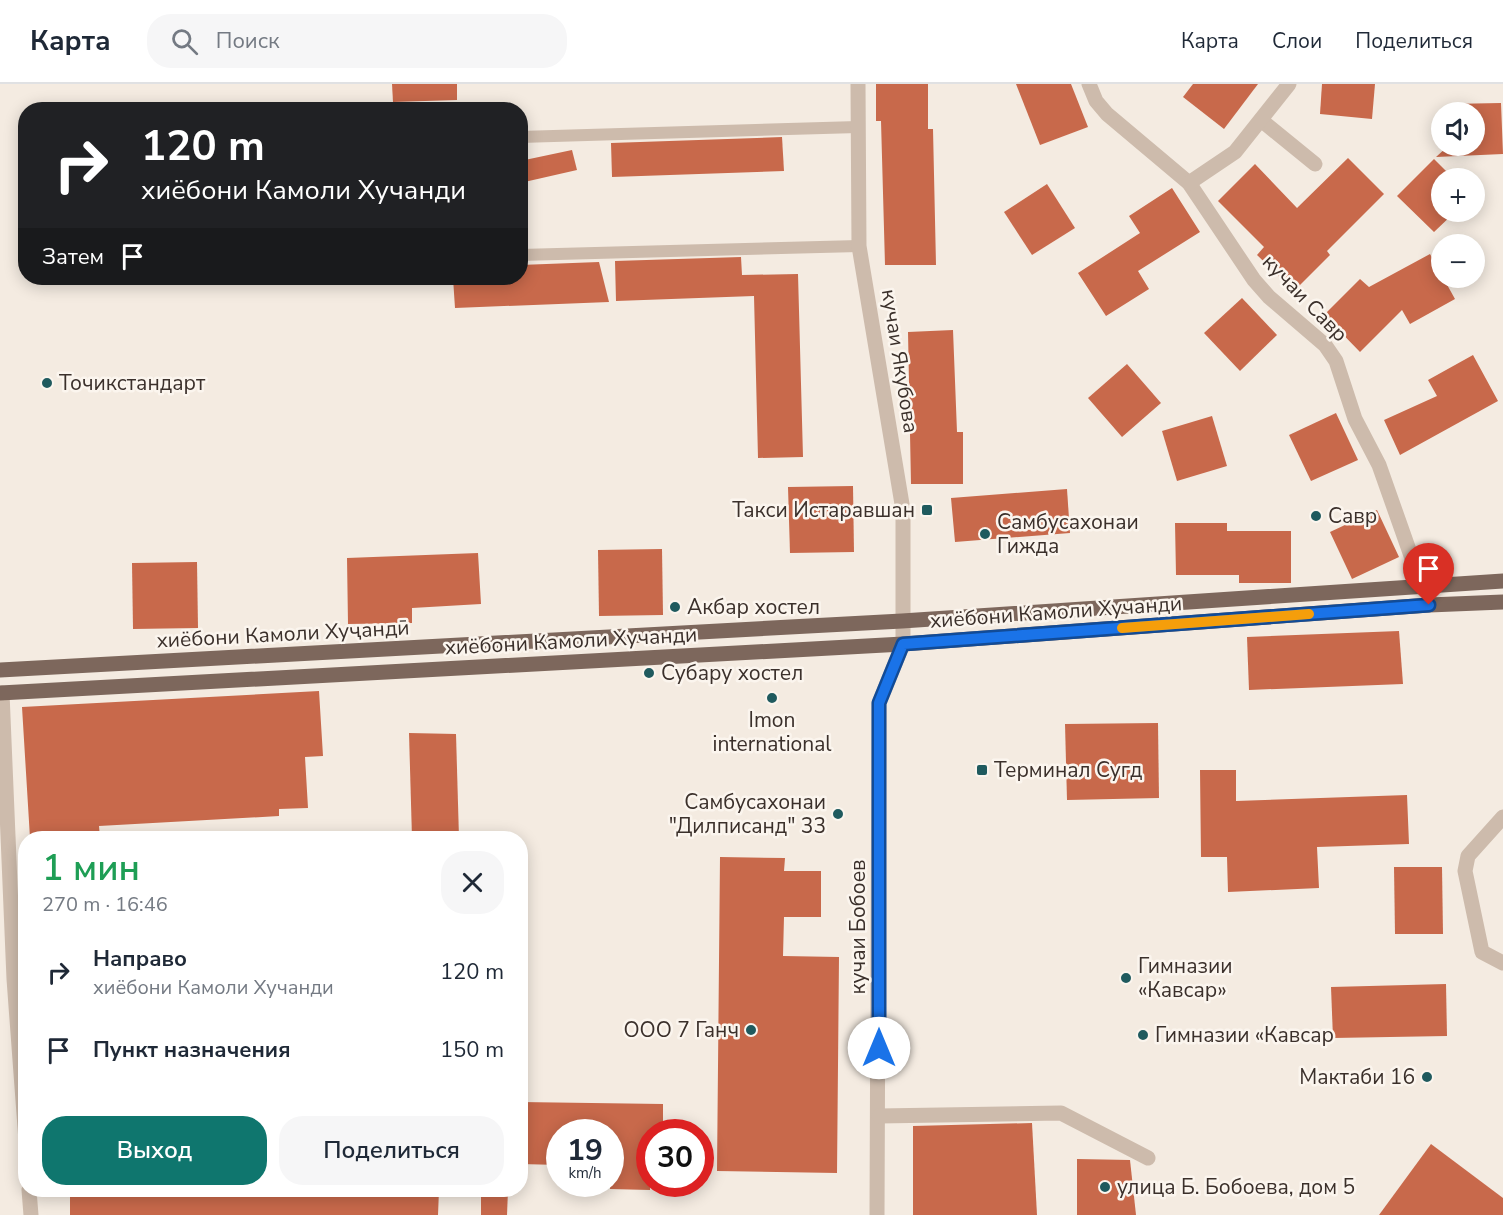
<!DOCTYPE html>
<html lang="ru">
<head>
<meta charset="utf-8">
<style>
	:root { --surface:#fff; --page:#f6f6f7; --text:#1f2937; --muted:#747a83; --line:#e0e1e3; --accent:#0f766e }
	body { margin:0; font-family:"Nunito Sans",sans-serif; background:var(--page); color:var(--text); height:100vh; display:flex; flex-direction:column; font-size:22px; white-space:nowrap }
	* { box-sizing:border-box; margin:0 }
	p { font-size:20px; color:var(--muted) }
	.icon { flex:none; width:33px; height:33px; fill:none; stroke:currentColor; stroke-width:2; stroke-linecap:round; stroke-linejoin:round }
	.map { position:relative; flex:1; overflow:hidden }
	.details { position:absolute; left:18px; top:747px; width:510px; height:366px; display:flex; flex-direction:column; background:var(--surface); border-radius:24px; box-shadow:0 3px 15px #0003 }
	.details>* { flex:none }
	.banner { position:absolute; left:18px; top:18px; width:510px; height:183px; border-radius:24px; box-shadow:0 3px 15px #0003; background:#202124; color:#fff; overflow:hidden }
	.controls { position:absolute; left:1431px; top:18px; display:grid; gap:12px }
	.controls a { display:grid; place-items:center; width:54px; height:54px; border-radius:50%; background:var(--surface); box-shadow:0 3px 15px #0003; font-size:30px }
	.speed { position:absolute; left:546px; top:1035px; display:flex; gap:12px; font-size:30px; font-weight:700; text-align:center }
	.speed>* { display:grid; place-content:center; width:78px; height:78px; border-radius:50%; background:var(--surface); box-shadow:0 3px 15px #0003; line-height:1 }
	.speed small { font-size:15px; font-weight:400 }
	.speed .limit { border:9px solid #d22; background:#fff; color:#111 }
	.pin { position:absolute; display:grid; place-items:center; width:51px; height:51px; color:#fff; margin:-62px -26px; border-radius:50% 50% 50% 0; rotate:-45deg; box-shadow:0 0 6px #0007 }
	.pin .icon { rotate:45deg }
	.me { position:absolute; width:66px; margin:-33px; rotate:0deg; stroke-linejoin:round; filter:drop-shadow(0 0 4px #0008) }
	.turn { display:flex; align-items:center; gap:21px; height:126px; padding:0 24px; font-size:27px }
	.turn .icon { width:78px; height:78px; stroke-width:2.5 }
	.turn b { display:block; font-size:42px; line-height:51px }
	.then { display:flex; align-items:center; height:57px; padding:0 24px; background:#0003; gap:12px; font-size:22px }
	.round { display:grid; place-items:center; flex:none; width:63px; height:63px; border-radius:24px; background:var(--page) }
	.head { display:flex; align-items:center; justify-content:space-between; height:102px; padding:0 24px }
	h1 { font-size:36px; font-weight:600; line-height:45px; color:#1e9e55 }
	.button { display:flex; gap:12px; margin-top:auto; padding:12px 24px }
	.button a { flex:1; height:69px; border-radius:24px; background:var(--accent); color:#fff; font-size:24px; font-weight:600; line-height:69px; text-align:center }
	.button a+a { background:var(--page); color:var(--text) }
	ul { padding:0; list-style:none }
	li { display:flex; align-items:center; gap:18px; height:78px; padding:0 24px }
	li div { flex:1 }
	li b { display:block; font-size:22px }
	li em { font-style:normal }
	header { display:flex; align-items:center; gap:36px; box-sizing:border-box; height:84px; padding:0 30px; background:var(--surface); border-bottom:2px solid var(--line) }
	header strong { font-size:28px }
	nav { display:flex; gap:33px; margin-inline-start:auto; font-size:21px }
	.search { width:420px; height:54px; background:var(--page); display:flex; align-items:center; gap:15px; box-sizing:border-box; padding:0 21px; border-radius:24px; color:var(--muted); font-size:22px }
	.map>svg:first-child { display:block }
	.building { fill:#c8694b }
	.lines { fill:none; stroke-linecap:round; stroke-linejoin:round }
	.service { stroke:#cdbbac; stroke-width:12 }
	.minor { stroke:#cdbbac; stroke-width:15 }
	.primary { stroke:#7d675c; stroke-width:15 }
	.route-casing { stroke:#114b97; stroke-width:15 }
	.route { stroke:#1a73e8; stroke-width:10 }
	.slow { stroke:#f59e0b; stroke-width:10 }
	.poi-dot { fill:#1f5a5e; stroke:#fbf5ee; stroke-width:2 }
	.labels { text-anchor:middle; stroke-width:5; stroke-linejoin:round; paint-order:stroke }
	.street-label { font-size:21px; fill:#3b302b; stroke:#fbf5ee }
	.poi-label { font-size:21px; fill:#3b302b; stroke:#fbf5ee; text-anchor:start }
</style>
</head>
<body>
<header>
<strong>Карта</strong>
<div class="search"><svg class="icon" aria-label="search" viewBox="0 0 24 24"><circle cx="10" cy="10" r="6"/><path d="M15 15l6 6"/></svg>Поиск</div>
<nav><a>Карта</a><a>Слои</a><a>Поделиться</a></nav>
</header>
<div class="map">
<svg width="1503" height="1131" viewBox="0 0 1503 1131">
	<rect width="100%" height="100%" fill="#f4ebe1"/>
	<g class="building">
		<path d="M 392,0 L 457,0 L 457,16 L 393,18 Z"/>
		<path d="M 876,0 L 928,0 L 928,45 L 933,45 L 936,181 L 885,181 L 881,37 L 876,37 Z"/>
		<path d="M 1016,0 L 1071,0 L 1088,43 L 1040,61 Z"/>
		<path d="M 1193,0 L 1258,0 L 1224,45 L 1183,13 Z"/>
		<path d="M 1322,0 L 1375,0 L 1372,35 L 1320,30 Z"/>
		<path d="M 1501,19 L 1503,70 L 1436,73 L 1448,62 L 1474,62 L 1474,28 L 1450,28 L 1449,20 Z"/>
		<path d="M 782,53 L 784,87 L 612,93 L 611,59 Z"/>
		<path d="M 572,66 L 577,86 L 520,99 L 520,77 Z"/>
		<path d="M 1348,74 L 1384,110 L 1327,167 L 1330,171 L 1294,207 L 1257,171 L 1264,163 L 1218,117 L 1255,80 L 1297,124 Z"/>
		<path d="M 1434,75 L 1453,94 L 1442,94 L 1442,128 L 1455,128 L 1434,148 L 1397,112 Z"/>
		<path d="M 1047,100 L 1075,144 L 1032,171 L 1004,128 Z"/>
		<path d="M 1172,104 L 1200,148 L 1138,187 L 1149,205 L 1106,232 L 1078,189 L 1140,149 L 1129,132 Z"/>
		<path d="M 1430,170 L 1455,215 L 1410,240 L 1402,226 L 1360,268 L 1324,231 L 1360,195 L 1369,203 Z"/>
		<path d="M 741,173 L 742,191 L 798,190 L 803,373 L 758,374 L 754,212 L 616,217 L 615,177 Z"/>
		<path d="M 599,178 L 609,218 L 455,224 L 453,194 L 520,194 L 520,181 Z"/>
		<path d="M 1242,214 L 1277,251 L 1240,287 L 1204,249 Z"/>
		<path d="M 953,246 L 957,348 L 963,348 L 963,400 L 911,400 L 908,248 Z"/>
		<path d="M 1473,271 L 1498,317 L 1400,371 L 1384,336 L 1437,312 L 1428,296 Z"/>
		<path d="M 1127,280 L 1161,319 L 1122,353 L 1088,314 Z"/>
		<path d="M 1336,329 L 1358,376 L 1311,397 L 1289,351 Z"/>
		<path d="M 1212,332 L 1227,382 L 1177,397 L 1162,347 Z"/>
		<path d="M 853,402 L 854,468 L 790,469 L 788,403 Z"/>
		<path d="M 1067,405 L 1070,449 L 955,458 L 951,414 Z"/>
		<path d="M 1377,426 L 1399,473 L 1352,495 L 1330,448 Z"/>
		<path d="M 1175,439 L 1227,439 L 1227,447 L 1291,447 L 1291,499 L 1239,499 L 1239,491 L 1176,491 Z"/>
		<path d="M 662,465 L 663,531 L 599,532 L 598,466 Z"/>
		<path d="M 478,469 L 481,520 L 412,524 L 412,539 L 348,540 L 347,474 Z"/>
		<path d="M 197,478 L 198,544 L 133,545 L 132,479 Z"/>
		<path d="M 1399,547 L 1403,600 L 1249,606 L 1247,553 Z"/>
		<path d="M 319,607 L 323,672 L 305,673 L 308,724 L 279,725 L 279,732 L 99,742 L 100,754 L 30,754 L 22,623 Z"/>
		<path d="M 1158,639 L 1159,714 L 1067,716 L 1065,640 Z"/>
		<path d="M 409,649 L 456,650 L 459,754 L 412,754 Z"/>
		<path d="M 1200,686 L 1236,686 L 1236,717 L 1407,711 L 1409,760 L 1317,763 L 1319,804 L 1228,808 L 1227,773 L 1201,773 Z"/>
		<path d="M 720,773 L 785,774 L 784,787 L 821,787 L 821,833 L 784,833 L 783,872 L 839,873 L 837,1089 L 717,1087 Z"/>
		<path d="M 1394,783 L 1442,783 L 1443,850 L 1395,850 Z"/>
		<path d="M 1446,900 L 1447,952 L 1333,954 L 1331,903 Z"/>
		<path d="M 520,1018 L 663,1020 L 663,1048 L 650,1048 L 650,1106 L 610,1105 L 610,1048 L 560,1048 L 560,1081 L 520,1080 Z"/>
		<path d="M 1032,1039 L 1037,1131 L 913,1131 L 913,1042 Z"/>
		<path d="M 1431,1060 L 1503,1114 L 1503,1131 L 1379,1131 Z"/>
		<path d="M 1077,1075 L 1130,1076 L 1136,1131 L 1077,1131 Z"/>
		<path d="M 263,1106 L 439,1106 L 438,1131 L 70,1131 L 70,1108 L 263,1112 Z"/>
		<path d="M 481,1106 L 508,1106 L 507,1131 L 481,1131 Z"/>
	</g>
	<g class="lines">
		<g class="service">
			<path d="M 520,53 L 858,43"/>
			<path d="M 520,171 L 859,162"/>
		</g>
		<g class="minor">
			<path d="M 858,0 L 859,162 L 903,426 L 903,560 L 879,619 L 877,1131"/>
			<path d="M 1089,0 L 1096,17 L 1107,30 L 1189,99 L 1254,196 L 1269,213 L 1325,261 L 1336,277 L 1355,335 L 1379,381 L 1421,500"/>
			<path d="M 1261,36 L 1315,80"/>
			<path d="M 1189,99 L 1235,68 L 1289,0"/>
			<path d="M 2,609 L 14,895 L 26,1057"/>
			<path d="M 1503,733 L 1468,772 L 1465,787 L 1482,868 L 1503,879"/>
			<path d="M 879,1032 L 1061,1029 L 1148,1074"/>
			<path d="M 29,1106 L 31,1131"/>
		</g>
		<g class="primary">
			<path d="M 0,586 L 902,537 L 1503,497"/>
			<path d="M 0,609 L 903,560 L 1429,521 L 1503,518"/>
		</g>
	</g>
	<g class="lines">
		<g class="route-casing">
			<path id="route" d="M 879,964 L 879,619 L 903,560 L 1429,521"/>
		</g>
		<use href="#route" class="route"/>
		<path class="slow" d="M 1122,544 L 1309,530"/>
	</g>
	<g class="poi-dot">
		<circle cx="47" cy="299" r="6"/>
		<rect x="921" y="420" width="12" height="12" rx="3"/>
		<circle cx="1316" cy="432" r="6"/>
		<circle cx="985" cy="450" r="6"/>
		<circle cx="675" cy="523" r="6"/>
		<circle cx="649" cy="589" r="6"/>
		<circle cx="772" cy="614" r="6"/>
		<rect x="976" y="680" width="12" height="12" rx="3"/>
		<circle cx="838" cy="730" r="6"/>
		<circle cx="1126" cy="894" r="6"/>
		<circle cx="751" cy="946" r="6"/>
		<circle cx="1143" cy="951" r="6"/>
		<circle cx="1427" cy="993" r="6"/>
		<circle cx="1105" cy="1103" r="6"/>
	</g>
	<g class="labels">
		<g class="street-label">
			<text transform="translate(1305 214) rotate(46)" y="7">кучаи Савр</text>
			<text transform="translate(900 277) rotate(81)" y="7">кучаи Якубова</text>
			<text transform="translate(1056 528) rotate(-4)" y="7">хиёбони Камоли Хучанди</text>
			<text transform="translate(283 550) rotate(-3)" y="7">хиёбони Камоли Хуҷандӣ</text>
			<text transform="translate(571 557) rotate(-3)" y="7">хиёбони Камоли Хучанди</text>
			<text transform="translate(858 843) rotate(-90)" y="7">кучаи Бобоев</text>
		</g>
		<g class="poi-label">
			<text x="59" y="306">Точикстандарт</text>
			<text x="915" y="433" text-anchor="end">Такси Истаравшан</text>
			<text x="1328" y="439">Савр</text>
			<text x="997" y="445">Самбусахонаи<tspan x="997" dy="24">Гижда</tspan></text>
			<text x="687" y="530">Акбар хостел</text>
			<text x="661" y="596">Субару хостел</text>
			<text x="772" y="643" text-anchor="middle">Imon<tspan x="772" dy="24">international</tspan></text>
			<text x="994" y="693">Терминал Сугд</text>
			<text x="826" y="725" text-anchor="end">Самбусахонаи<tspan x="826" dy="24">"Дилписанд" 33</tspan></text>
			<text x="1138" y="889">Гимназии<tspan x="1138" dy="24">«Кавсар»</tspan></text>
			<text x="739" y="953" text-anchor="end">ООО 7 Ганч</text>
			<text x="1155" y="958">Гимназии «Кавсар</text>
			<text x="1415" y="1000" text-anchor="end">Мактаби 16</text>
			<text x="1117" y="1110">улица Б. Бобоева, дом 5</text>
		</g>
	</g>
</svg>
<div class="controls">
<a><svg class="icon" aria-label="sound" viewBox="0 0 24 24"><path d="M4 9h4l5-4v14l-5-4H4zM17 9q2 3 0 6"/></svg></a>
<a>+</a>
<a>−</a>
</div>
<div class="speed"><div>19<small>km/h</small></div><div class="limit">30</div></div>
<div class="pin" style="left:1429px;top:521px;background:#d93025"><svg class="icon" aria-label="arrive" viewBox="0 0 24 24"><path d="M6 21V4h12l-3 4 3 4H6"/></svg></div>
<svg class="me" style="left:879px;top:964px" viewBox="-20 -20 40 40"><circle r="19" fill="#fff"/><path d="M0-13L10 11 0 6-10 11z" fill="#1a73e8"/></svg>
<div class="banner">
<div class="turn"><svg class="icon" aria-label="right" viewBox="0 0 24 24"><path d="M7 20v-9h11M14 6l5 5-5 5"/></svg><div><b>120 m</b>хиёбони Камоли Хучанди</div></div>
<div class="then">Затем<svg class="icon" aria-label="arrive" viewBox="0 0 24 24"><path d="M6 21V4h12l-3 4 3 4H6"/></svg></div>
</div>
<section class="details">
<div class="head"><div><h1>1 мин</h1><p>270 m · 16:46</p></div><a class="round"><svg class="icon" aria-label="close" viewBox="0 0 24 24"><path d="M6 6l12 12M18 6L6 18"/></svg></a></div>
<ul>
<li><svg class="icon" aria-label="right" viewBox="0 0 24 24"><path d="M7 20v-9h11M14 6l5 5-5 5"/></svg><div><b>Направо</b><p>хиёбони Камоли Хучанди</p></div><em>120 m</em></li>
<li><svg class="icon" aria-label="arrive" viewBox="0 0 24 24"><path d="M6 21V4h12l-3 4 3 4H6"/></svg><div><b>Пункт назначения</b></div><em>150 m</em></li>
</ul>
<div class="button"><a>Выход</a><a>Поделиться</a></div>
</section>
</div>
</body>
</html>
